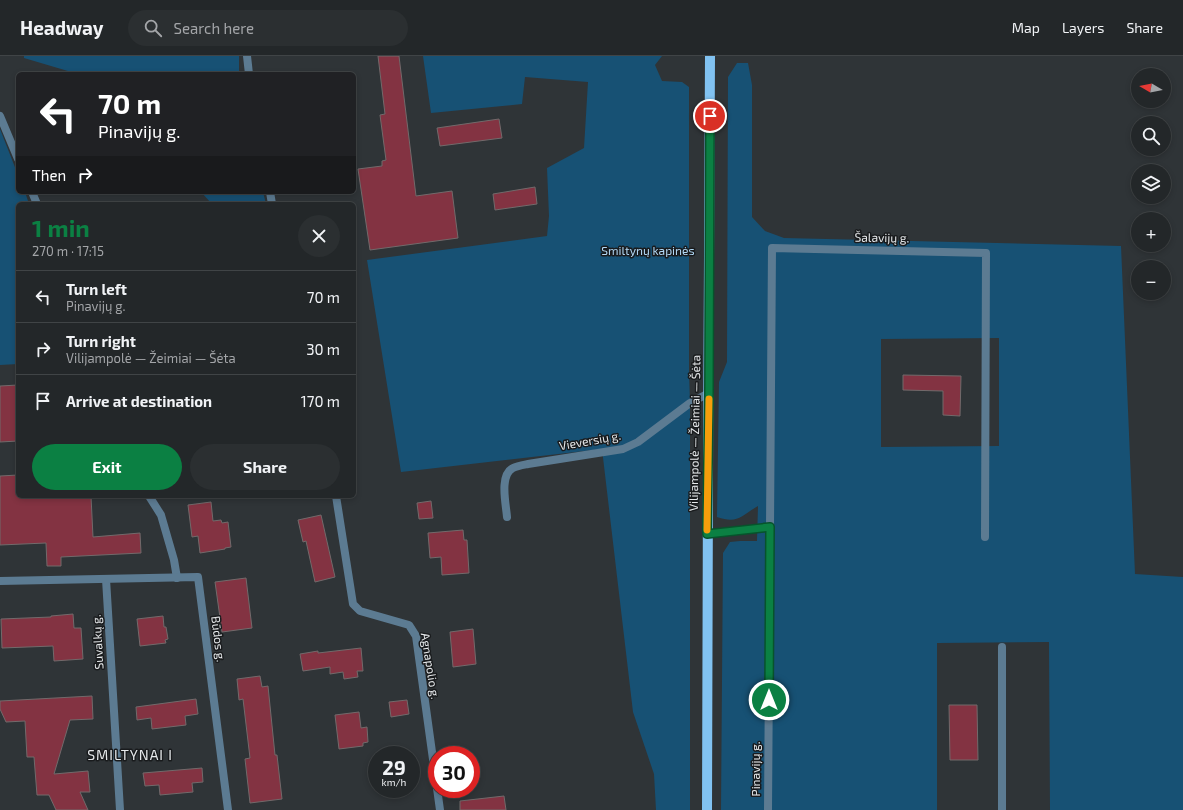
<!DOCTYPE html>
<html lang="en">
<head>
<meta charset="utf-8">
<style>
	:root { --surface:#232729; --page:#2b2f31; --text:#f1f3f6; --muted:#a3a5a8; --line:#404446; --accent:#0b8043 }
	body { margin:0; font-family:"Exo 2",sans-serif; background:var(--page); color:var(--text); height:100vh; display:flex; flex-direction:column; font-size:15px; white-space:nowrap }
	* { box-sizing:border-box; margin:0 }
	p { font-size:13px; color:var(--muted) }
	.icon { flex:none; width:22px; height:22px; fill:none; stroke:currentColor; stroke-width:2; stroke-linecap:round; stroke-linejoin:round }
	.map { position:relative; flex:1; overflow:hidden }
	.drawer { position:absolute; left:16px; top:146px; width:340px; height:296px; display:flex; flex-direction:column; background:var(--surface); border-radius:6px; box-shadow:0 2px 6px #0003,0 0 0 1px var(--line) }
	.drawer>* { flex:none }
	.guide { position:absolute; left:16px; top:16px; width:340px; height:122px; border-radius:6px; box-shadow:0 2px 6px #0003,0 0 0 1px var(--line); background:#202124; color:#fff; overflow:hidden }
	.needle { width:26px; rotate:280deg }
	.controls { position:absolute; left:1131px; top:12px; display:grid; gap:8px }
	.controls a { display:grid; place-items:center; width:40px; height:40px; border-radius:50%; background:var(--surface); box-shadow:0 2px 6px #0003,0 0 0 1px var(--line); font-size:20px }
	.speed { position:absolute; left:368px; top:690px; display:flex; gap:8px; font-size:20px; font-weight:700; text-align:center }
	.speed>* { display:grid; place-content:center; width:52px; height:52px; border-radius:50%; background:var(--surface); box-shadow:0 2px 6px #0003,0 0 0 1px var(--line); line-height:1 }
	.speed small { font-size:10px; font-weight:400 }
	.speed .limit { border:6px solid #d22; background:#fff; color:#111 }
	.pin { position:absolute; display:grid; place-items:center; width:34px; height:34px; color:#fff; margin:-17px; border:2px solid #fff; border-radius:50%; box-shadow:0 1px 4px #0007 }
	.me { position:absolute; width:44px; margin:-22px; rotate:0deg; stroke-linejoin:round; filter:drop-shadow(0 0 3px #0008) }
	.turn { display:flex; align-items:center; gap:14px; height:84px; padding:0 16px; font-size:18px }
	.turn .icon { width:52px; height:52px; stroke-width:2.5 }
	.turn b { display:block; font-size:28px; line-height:34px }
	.then { display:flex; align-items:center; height:38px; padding:0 16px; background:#0003; gap:8px; font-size:15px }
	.round { display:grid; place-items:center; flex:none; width:42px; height:42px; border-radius:21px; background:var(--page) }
	.head { display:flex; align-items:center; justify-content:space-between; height:68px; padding:0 16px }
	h1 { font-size:24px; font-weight:700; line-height:30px; color:var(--accent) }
	.button { display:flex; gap:8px; margin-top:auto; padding:8px 16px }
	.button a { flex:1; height:46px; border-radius:24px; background:var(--accent); color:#fff; font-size:16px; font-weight:700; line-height:46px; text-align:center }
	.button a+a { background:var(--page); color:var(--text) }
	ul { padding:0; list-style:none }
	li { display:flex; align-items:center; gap:12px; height:52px; padding:0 16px; border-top:1px solid var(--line) }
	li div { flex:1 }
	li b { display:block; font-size:15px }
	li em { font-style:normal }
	header { display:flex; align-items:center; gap:24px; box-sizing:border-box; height:56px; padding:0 20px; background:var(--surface); border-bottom:1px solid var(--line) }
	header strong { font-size:19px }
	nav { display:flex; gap:22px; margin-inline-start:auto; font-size:14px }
	.search { width:280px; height:36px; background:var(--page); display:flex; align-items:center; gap:10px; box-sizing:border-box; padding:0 14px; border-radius:22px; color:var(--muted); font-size:15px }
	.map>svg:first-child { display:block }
	.green { fill:#175174; fill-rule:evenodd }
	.building { fill:#833342; stroke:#726a6b }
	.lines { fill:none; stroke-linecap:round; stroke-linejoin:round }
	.minor { stroke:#5c7b92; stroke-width:8 }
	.primary { stroke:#81c2f1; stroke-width:10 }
	.route-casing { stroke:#07532c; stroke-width:10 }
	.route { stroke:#0b8043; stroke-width:7 }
	.slow { stroke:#f59e0b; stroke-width:7 }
	.labels { text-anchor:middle; stroke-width:3; stroke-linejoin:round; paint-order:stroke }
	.street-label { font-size:12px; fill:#e6e9eb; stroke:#191b1d }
	.park-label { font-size:12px; fill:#b2d8f5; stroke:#191b1d }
	.quarter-label { font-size:14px; letter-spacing:1px; fill:#e6e9eb; stroke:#191b1d }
</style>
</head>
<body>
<header>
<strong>Headway</strong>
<div class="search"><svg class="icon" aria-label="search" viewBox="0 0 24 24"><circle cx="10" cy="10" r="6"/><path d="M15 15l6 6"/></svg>Search here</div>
<nav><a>Map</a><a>Layers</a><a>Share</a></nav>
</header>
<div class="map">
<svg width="1183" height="754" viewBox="0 0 1183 754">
	<rect width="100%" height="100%" fill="#2f3437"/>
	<g class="green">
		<path d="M 24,0 L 239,0 L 239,18 L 78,18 L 24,2 Z"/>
		<path d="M 423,0 L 662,0 L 655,9 L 662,25 L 682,26 L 689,31 L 689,314 L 690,347 L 690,754 L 656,754 L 654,718 L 633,656 L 602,393 L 401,416 L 367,204 L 547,180 L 549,160 L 547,112 L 584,92 L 588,26 L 525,21 L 522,48 L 431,57 Z"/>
		<path d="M 737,7 L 748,7 L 752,29 L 752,161 L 765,175 L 784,182 L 1121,190 L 1135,518 L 1183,521 L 1183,754 L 1050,754 L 1049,586 L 937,587 L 937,754 L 721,754 L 723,497 L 730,486 L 740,485 L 757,485 L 758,450 C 741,460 738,468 717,461 L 719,326 L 727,306 L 728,21 ZM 999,282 L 999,390 L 881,391 L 881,283 Z"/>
		<path d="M 0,73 L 18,119 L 18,136 L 25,136 L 29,148 L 18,148 L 18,308 L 0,309 Z"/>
		<path d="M 201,136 L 263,136 L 266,148 L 212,148 Z"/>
	</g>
	<g class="building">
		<path d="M 378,0 L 399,0 L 416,140 L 452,135 L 458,182 L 370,194 L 358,113 L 382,110 L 382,105 L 386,104 L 380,59 L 385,58 Z"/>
		<path d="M 499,63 L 502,82 L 440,90 L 437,72 Z"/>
		<path d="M 535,131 L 537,148 L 495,154 L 493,138 Z"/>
		<path d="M 903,319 L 961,320 L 960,360 L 943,359 L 943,335 L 903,334 Z"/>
		<path d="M 18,329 L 18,385 L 0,386 L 0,330 Z"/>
		<path d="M 18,419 L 18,440 L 91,440 L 93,481 L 140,477 L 141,497 L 61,501 L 61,510 L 47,510 L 46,487 L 0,489 L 0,420 Z"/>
		<path d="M 431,445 L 433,462 L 419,463 L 417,447 Z"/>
		<path d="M 211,446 L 213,465 L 221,464 L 222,467 L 228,466 L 231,491 L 225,492 L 225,493 L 200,497 L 198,480 L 192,481 L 188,449 Z"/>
		<path d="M 321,459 L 335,521 L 315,526 L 306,485 L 303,486 L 298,464 Z"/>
		<path d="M 463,474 L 464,484 L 467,484 L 469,517 L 442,519 L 441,501 L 430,502 L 428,477 Z"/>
		<path d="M 246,522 L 252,572 L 222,576 L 215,526 Z"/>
		<path d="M 73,558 L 74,572 L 81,572 L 83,603 L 54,605 L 53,590 L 2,592 L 1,563 L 51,561 L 51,560 Z"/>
		<path d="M 163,560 L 164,571 L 166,571 L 168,583 L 165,584 L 166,587 L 140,590 L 137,563 Z"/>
		<path d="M 473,573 L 476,608 L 453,611 L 450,576 Z"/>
		<path d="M 361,592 L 363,615 L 357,615 L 358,621 L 344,623 L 343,616 L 330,618 L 330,611 L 303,615 L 300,598 L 318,595 L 318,597 Z"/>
		<path d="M 260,620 L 262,631 L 268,630 L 275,699 L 277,699 L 282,743 L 250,747 L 245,703 L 250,702 L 243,643 L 239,644 L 237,623 Z"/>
		<path d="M 92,640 L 93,663 L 70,664 L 54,718 L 88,715 L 90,736 L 80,736 L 88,754 L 56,754 L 49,739 L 37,739 L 34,701 L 27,701 L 25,665 L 6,666 L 0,653 L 0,645 Z"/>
		<path d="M 196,643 L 198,658 L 185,660 L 186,669 L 152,673 L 151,662 L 137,664 L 136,651 Z"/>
		<path d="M 407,644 L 409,658 L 391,661 L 389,646 Z"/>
		<path d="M 949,649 L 977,649 L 978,704 L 950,704 Z"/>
		<path d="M 359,656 L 361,672 L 367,671 L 368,686 L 363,687 L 363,690 L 339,693 L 335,659 Z"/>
		<path d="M 202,712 L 203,726 L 192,727 L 193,736 L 160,739 L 159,729 L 145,730 L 143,717 Z"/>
		<path d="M 504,740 L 506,754 L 460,754 L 460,745 Z"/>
	</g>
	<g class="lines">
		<g class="minor">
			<path d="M 247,0 L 249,18"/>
			<path d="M 0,60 L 18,103"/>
			<path d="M 32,136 L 37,148"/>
			<path d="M 270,136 L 272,148"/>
			<path d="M 149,440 L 161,459 L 174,504 L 177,522"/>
			<path d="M 336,440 L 353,548 L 360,555 L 409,569 L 416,580 L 440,754"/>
			<path d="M 507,461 C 506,448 499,419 513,412 C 517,410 523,409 528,408 L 623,393 L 638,386 L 690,347 L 709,337"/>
			<path d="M 770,471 L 772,192 L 986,197 L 985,481"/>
			<path d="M 707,478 L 770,471 L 768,754"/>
			<path d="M 106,523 L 120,754"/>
			<path d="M 0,525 L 198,521 L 228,754"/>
			<path d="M 1002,591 L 1002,754"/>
		</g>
		<path class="primary" d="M 707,754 C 707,503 709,251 710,0"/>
	</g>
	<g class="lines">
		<g class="route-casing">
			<path id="route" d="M 710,60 L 709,336 L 707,478 L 770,471 L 769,644"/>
		</g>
		<use href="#route" class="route"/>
		<path class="slow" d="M 707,474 L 709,343"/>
	</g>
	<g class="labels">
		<g class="street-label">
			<text transform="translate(882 182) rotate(1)" y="4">Šalavijų g.</text>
			<text transform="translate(695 377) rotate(-89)" y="4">Vilijampolė — Žeimiai — Šėta</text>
			<text transform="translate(590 385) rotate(-10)" y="4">Vieversių g.</text>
			<text transform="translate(218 583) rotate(83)" y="4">Būdos g.</text>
			<text transform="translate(98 586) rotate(-93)" y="4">Suvalkų g.</text>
			<text transform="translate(430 610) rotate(81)" y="4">Agnapolio g.</text>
			<text transform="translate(756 713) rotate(-90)" y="4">Pinavijų g.</text>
		</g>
		<g class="park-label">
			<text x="648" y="199">Smiltynų kapinės</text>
		</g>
		<g class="quarter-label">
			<text x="130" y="704">SMILTYNAI I</text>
		</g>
	</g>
</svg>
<div class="controls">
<a><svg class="needle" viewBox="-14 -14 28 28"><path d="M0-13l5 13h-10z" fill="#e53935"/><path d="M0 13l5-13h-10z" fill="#a3a5a8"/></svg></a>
<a><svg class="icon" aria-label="search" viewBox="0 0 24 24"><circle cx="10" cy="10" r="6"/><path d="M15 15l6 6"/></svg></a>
<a><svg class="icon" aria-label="layers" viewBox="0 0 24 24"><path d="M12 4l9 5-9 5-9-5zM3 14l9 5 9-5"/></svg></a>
<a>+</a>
<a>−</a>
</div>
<div class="speed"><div>29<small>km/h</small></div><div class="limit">30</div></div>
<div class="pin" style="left:710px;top:60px;background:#d93025"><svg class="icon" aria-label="arrive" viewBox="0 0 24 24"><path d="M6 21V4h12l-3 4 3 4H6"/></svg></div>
<svg class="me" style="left:769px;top:644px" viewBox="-20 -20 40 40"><circle r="17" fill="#0b8043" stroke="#fff" stroke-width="3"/><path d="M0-11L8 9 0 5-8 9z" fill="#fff"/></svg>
<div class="guide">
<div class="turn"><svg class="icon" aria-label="left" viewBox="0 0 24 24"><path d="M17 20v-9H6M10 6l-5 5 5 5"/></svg><div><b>70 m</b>Pinavijų g.</div></div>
<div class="then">Then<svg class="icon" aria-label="right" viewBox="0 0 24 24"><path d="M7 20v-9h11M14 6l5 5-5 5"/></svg></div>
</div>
<section class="drawer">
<div class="head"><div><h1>1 min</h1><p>270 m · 17:15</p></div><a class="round"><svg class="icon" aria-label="close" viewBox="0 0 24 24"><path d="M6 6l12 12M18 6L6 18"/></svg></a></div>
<ul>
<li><svg class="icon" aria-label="left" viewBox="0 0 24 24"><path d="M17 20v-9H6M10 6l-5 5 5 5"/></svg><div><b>Turn left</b><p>Pinavijų g.</p></div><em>70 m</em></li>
<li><svg class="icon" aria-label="right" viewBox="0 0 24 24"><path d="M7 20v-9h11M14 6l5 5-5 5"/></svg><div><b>Turn right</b><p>Vilijampolė — Žeimiai — Šėta</p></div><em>30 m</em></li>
<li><svg class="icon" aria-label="arrive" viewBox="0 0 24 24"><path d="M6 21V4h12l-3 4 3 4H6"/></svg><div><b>Arrive at destination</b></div><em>170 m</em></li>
</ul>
<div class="button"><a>Exit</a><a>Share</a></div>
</section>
</div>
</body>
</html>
